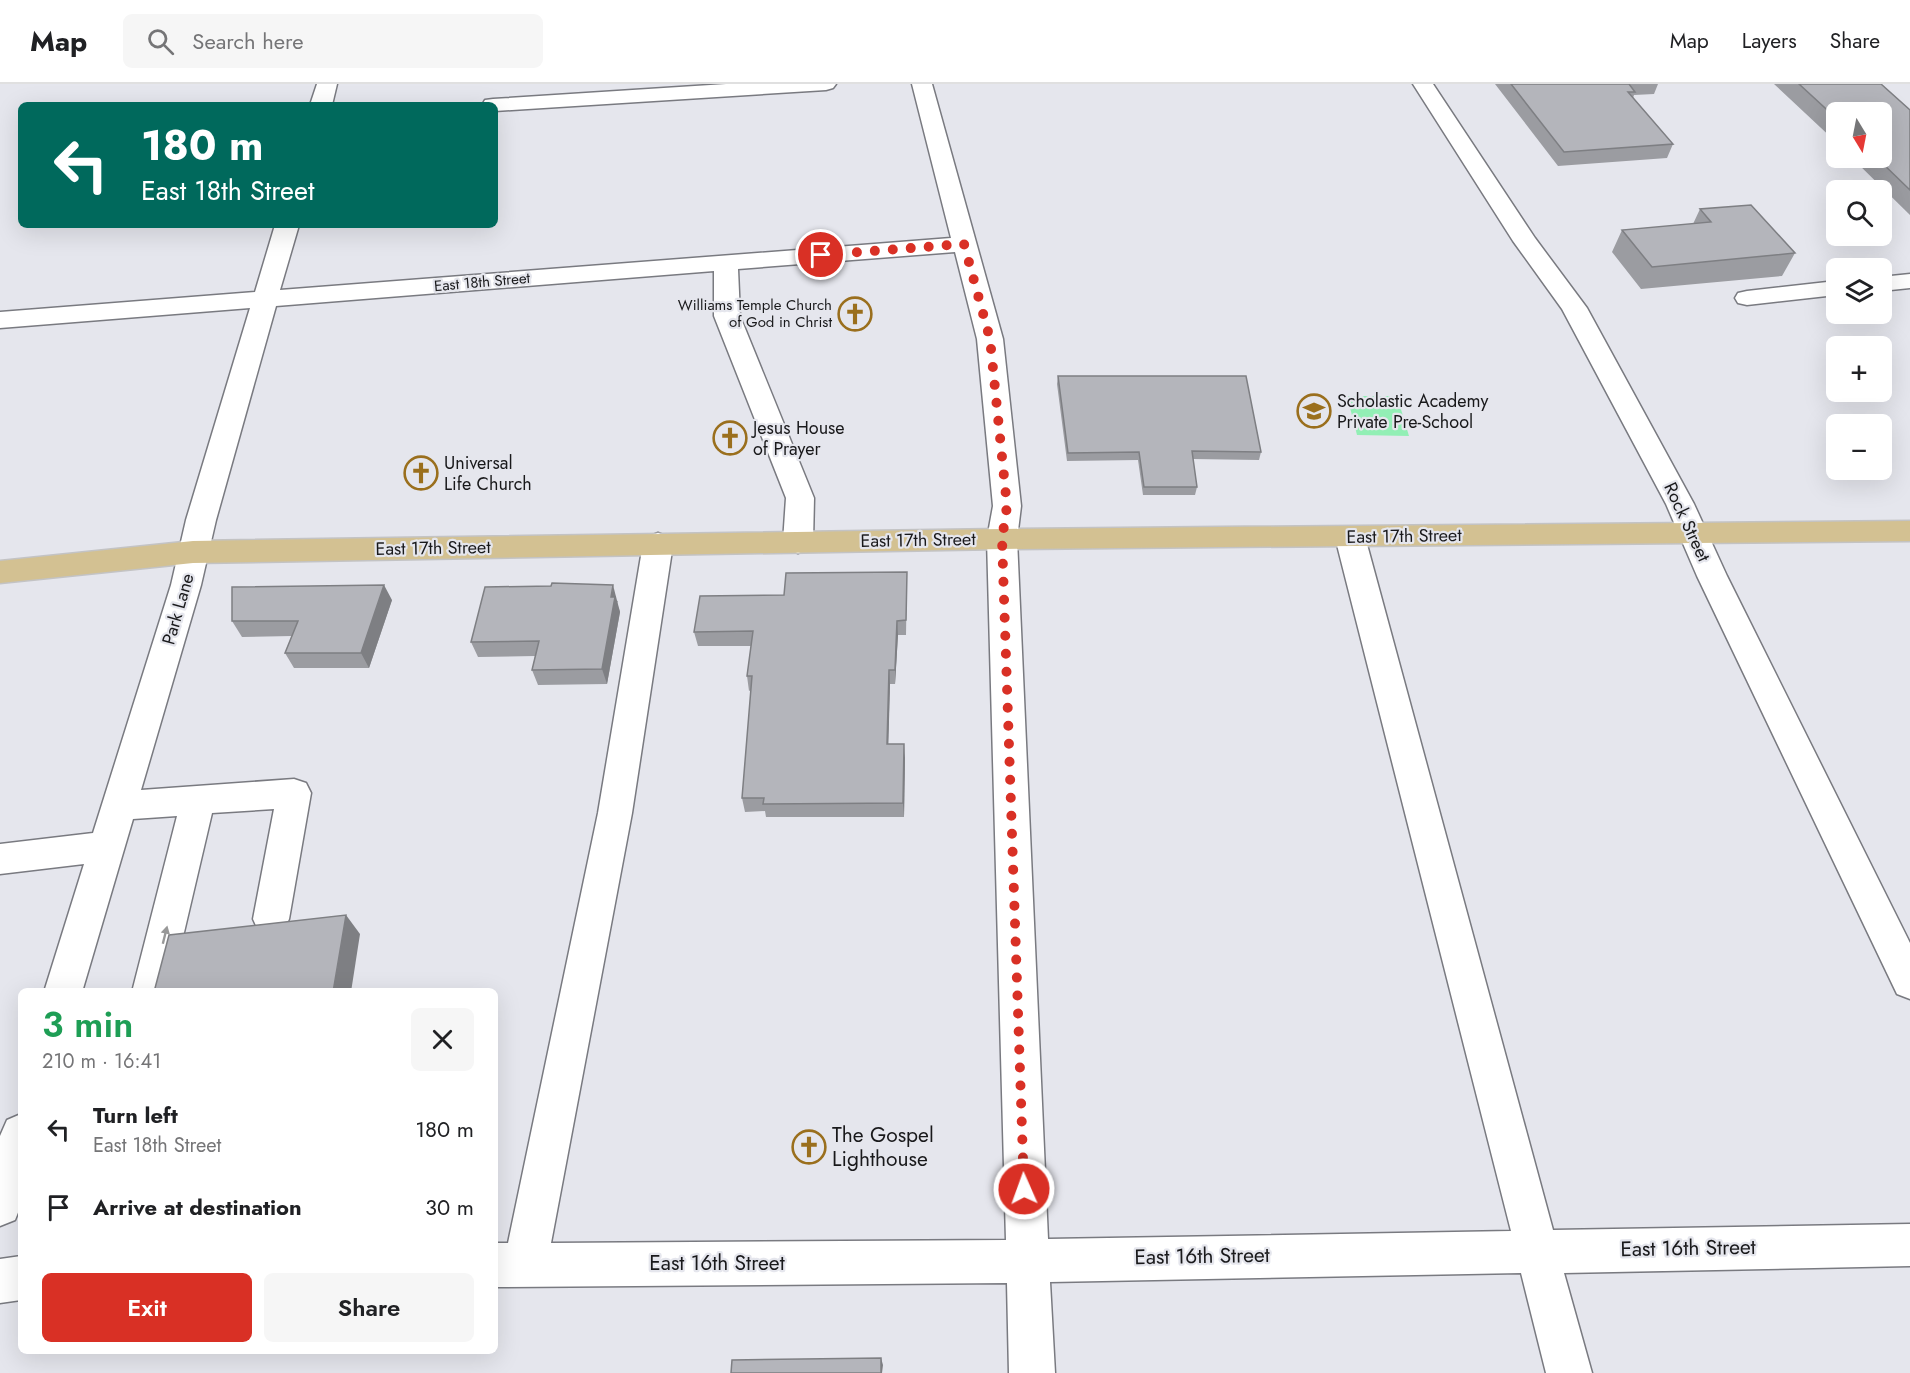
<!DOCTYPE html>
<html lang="en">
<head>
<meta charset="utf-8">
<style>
	:root { --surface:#fff; --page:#f6f6f6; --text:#202124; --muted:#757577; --line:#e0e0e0; --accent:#d93025 }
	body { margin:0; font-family:Jost,sans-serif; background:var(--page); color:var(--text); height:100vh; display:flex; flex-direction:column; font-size:22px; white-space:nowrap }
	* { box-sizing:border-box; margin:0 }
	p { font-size:20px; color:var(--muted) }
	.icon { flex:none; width:33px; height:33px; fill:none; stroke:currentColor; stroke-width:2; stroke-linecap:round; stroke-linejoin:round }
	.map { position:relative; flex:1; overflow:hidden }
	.panel { position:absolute; left:18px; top:904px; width:480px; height:366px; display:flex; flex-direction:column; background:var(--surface); border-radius:9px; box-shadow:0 6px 24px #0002 }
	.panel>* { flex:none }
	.guide { position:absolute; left:18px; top:18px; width:480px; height:126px; border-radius:9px; box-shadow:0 6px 24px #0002; background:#00695c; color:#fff; overflow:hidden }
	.needle { width:39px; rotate:170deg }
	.buttons { position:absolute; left:1826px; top:18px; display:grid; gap:12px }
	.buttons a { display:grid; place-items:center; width:66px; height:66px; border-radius:9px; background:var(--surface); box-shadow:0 6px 24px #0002; font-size:30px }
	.pin { position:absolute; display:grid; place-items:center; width:51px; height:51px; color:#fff; margin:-26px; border:3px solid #fff; border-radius:50%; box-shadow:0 2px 6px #0007 }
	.me { position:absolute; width:66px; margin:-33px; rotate:358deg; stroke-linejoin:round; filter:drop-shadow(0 0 4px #0008) }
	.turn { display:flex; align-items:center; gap:21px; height:126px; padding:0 24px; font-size:27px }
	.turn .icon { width:78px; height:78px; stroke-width:2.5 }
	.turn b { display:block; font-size:42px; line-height:51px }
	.round { display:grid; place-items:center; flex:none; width:63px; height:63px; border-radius:9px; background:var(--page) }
	.head { display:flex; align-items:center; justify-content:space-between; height:102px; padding:0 24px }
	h1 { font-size:36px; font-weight:600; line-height:45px; color:#1e9e55 }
	.button { display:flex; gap:12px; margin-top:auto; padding:12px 24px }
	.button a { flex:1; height:69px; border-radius:9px; background:var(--accent); color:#fff; font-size:24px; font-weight:600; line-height:69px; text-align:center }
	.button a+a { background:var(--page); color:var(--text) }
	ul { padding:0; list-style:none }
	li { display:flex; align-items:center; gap:18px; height:78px; padding:0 24px }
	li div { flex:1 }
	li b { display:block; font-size:22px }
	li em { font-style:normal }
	header { display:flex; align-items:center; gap:36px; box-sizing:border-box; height:84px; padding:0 30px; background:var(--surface); border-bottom:2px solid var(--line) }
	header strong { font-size:28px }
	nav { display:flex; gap:33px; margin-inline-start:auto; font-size:21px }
	.search { width:420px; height:54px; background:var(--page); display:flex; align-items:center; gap:15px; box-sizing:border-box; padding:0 21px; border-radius:9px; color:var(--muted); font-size:22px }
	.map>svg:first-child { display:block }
	.green { fill:#92efb5 }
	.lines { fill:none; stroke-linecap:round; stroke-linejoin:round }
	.minor-casing { stroke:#797a80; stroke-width:3 }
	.major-casing { stroke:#c3c3c4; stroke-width:3 }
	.minor { fill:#fff; fill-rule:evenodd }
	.major { fill:#d3c192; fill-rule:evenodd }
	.wall { fill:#9b9ca1 }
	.shaded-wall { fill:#7e7f83 }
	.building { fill:#b4b5bb; stroke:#7e7f83; stroke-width:1.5 }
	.oneway { fill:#989898 }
	.route { stroke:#d93025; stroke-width:10; stroke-dasharray:0 18 }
	.labels { text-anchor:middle; stroke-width:4.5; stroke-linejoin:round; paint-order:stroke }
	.far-street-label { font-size:15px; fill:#19191b; stroke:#e5e6ed }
	.far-poi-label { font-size:15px; fill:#19191b; stroke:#e5e6ed; text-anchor:end }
	.poi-label { font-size:18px; fill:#19191b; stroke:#e5e6ed; text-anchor:start }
	.street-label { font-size:18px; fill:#19191b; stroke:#e5e6ed }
	.near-poi-label { font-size:21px; fill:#19191b; stroke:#e5e6ed; text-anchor:start }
	.near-street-label { font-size:21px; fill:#19191b; stroke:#e5e6ed }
</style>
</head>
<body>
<header>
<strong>Map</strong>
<div class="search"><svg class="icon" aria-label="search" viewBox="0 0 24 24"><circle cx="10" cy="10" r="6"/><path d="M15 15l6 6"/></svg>Search here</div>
<nav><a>Map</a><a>Layers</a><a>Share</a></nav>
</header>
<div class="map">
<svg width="1910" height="1289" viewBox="0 0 1910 1289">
	<rect width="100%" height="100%" fill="#e5e6ed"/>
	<path class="green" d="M 1347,312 L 1397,312 L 1409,352 L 1357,351 Z"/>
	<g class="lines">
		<g class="minor-casing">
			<g id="minor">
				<path d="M 317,0 L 337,0 L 332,21 L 310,21 Z"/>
				<path d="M 726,0 L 836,0 L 833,4 L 826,6 L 495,27 L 495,21 L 482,21 L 485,16 L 493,15 Z"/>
				<path d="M 912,0 L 932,0 L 1003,255 L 1021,422 L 1017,455 L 1048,1155 L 1511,1147 L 1335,453 L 1340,446 L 1350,443 L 1360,446 L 1365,453 L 1553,1146 L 1910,1140 L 1910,1182 L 1564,1189 L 1592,1289 L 1546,1289 L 1521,1189 L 1050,1198 L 1055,1289 L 1009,1289 L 1007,1199 L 495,1203 L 495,1159 L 508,1159 L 598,729 L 643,460 L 648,453 L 658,449 L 668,453 L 673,460 L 632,729 L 551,1159 L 1006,1156 L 987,455 L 993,422 L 977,255 L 955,168 L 738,185 L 740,232 L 814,414 L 813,458 L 808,465 L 798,469 L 788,465 L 783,458 L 786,414 L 714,232 L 714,187 L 276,222 L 216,436 L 201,501 L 141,706 L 294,695 L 306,699 L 311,709 L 289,835 L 284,846 L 271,851 L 258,846 L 253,835 L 274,725 L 212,729 L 170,908 L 132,908 L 177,732 L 133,735 L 82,908 L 44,908 L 84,780 L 0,790 L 0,760 L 93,749 L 171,501 L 186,436 L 250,224 L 0,244 L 0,228 L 255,208 L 275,141 L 299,141 L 280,206 L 951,154 Z"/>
				<path d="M 1413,0 L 1433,0 L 1535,154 L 1587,224 L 1694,420 L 1727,492 L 1910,859 L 1910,915 L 1897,910 L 1697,492 L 1666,420 L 1562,225 L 1513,157 Z"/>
				<path d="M 1910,190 L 1910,204 L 1881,207 L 1881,193 Z"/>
				<path d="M 1836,197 L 1836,211 L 1747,221 L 1738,219 L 1735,214 L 1738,209 L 1747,207 Z"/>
				<path d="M 21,1030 L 21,1121 L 15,1136 L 0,1142 L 0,1052 L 7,1036 Z"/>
				<path d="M 21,1172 L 21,1216 L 0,1219 L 0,1175 Z"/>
			</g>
		</g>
		<g class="major-casing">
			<path id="major" d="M 1910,437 L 1910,457 L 1002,465 L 193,479 L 0,499 L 0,477 L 193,457 L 1002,445 Z"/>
		</g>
		<use href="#minor" class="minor"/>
		<use href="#major" class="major"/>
	</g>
	<g class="wall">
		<path d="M 1495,0 L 1658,0 L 1654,10 L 1634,11 L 1633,14 L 1673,60 L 1667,74 L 1558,82 Z"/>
		<path d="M 1774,0 L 1881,0 L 1910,26 L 1910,131 L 1852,74 L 1881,74 L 1836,28 L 1836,58 Z"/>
		<path d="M 1700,125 L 1795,169 L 1782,192 L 1641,205 L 1612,168 L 1622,146 L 1693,140 Z"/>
		<path d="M 1058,292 L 1261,368 L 1259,376 L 1193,375 L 1197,403 L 1195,411 L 1143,411 L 1138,376 L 1067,377 L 1057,300 Z"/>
		<path d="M 907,488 L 906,551 L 898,551 L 895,600 L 890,600 L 888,660 L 905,674 L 904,733 L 766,733 L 765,727 L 745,728 L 742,714 L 751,606 L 749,607 L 747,592 L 751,562 L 698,562 L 694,548 L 784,511 Z"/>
		<path d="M 551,502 L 618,517 L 617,519 L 620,528 L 607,600 L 538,601 L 532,586 L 535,572 L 478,573 L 471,558 Z"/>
		<path d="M 392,516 L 369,584 L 294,584 L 285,569 L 292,552 L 242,553 L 232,537 Z"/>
	</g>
	<g class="shaded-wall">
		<path d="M 384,501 L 392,516 L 369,584 L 361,569 Z"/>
		<path d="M 613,501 L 620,528 L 607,600 L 602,585 Z"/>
		<path d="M 897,537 L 898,551 L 895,600 L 895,586 Z"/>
		<path d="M 889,586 L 890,600 L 888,674 L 887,660 Z"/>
		<path d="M 904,660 L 905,674 L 904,733 L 903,719 Z"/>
		<path d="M 346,831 L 360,850 L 351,908 L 333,908 Z"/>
		<path d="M 881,1274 L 883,1281 L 882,1289 L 881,1289 Z"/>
	</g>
	<g class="building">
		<path d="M 1511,0 L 1629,0 L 1635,8 L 1628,8 L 1673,60 L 1564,68 Z"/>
		<path d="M 1799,0 L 1881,0 L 1910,26 L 1910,106 L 1877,74 L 1881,74 L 1881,28 L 1836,28 L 1836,34 Z"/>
		<path d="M 1751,121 L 1795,169 L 1652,183 L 1622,146 L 1711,138 L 1700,125 Z"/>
		<path d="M 1058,292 L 1246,292 L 1261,368 L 1192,367 L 1197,403 L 1144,403 L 1139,368 L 1068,369 Z"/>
		<path d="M 907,488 L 906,536 L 897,537 L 895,586 L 889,586 L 887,660 L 904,660 L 903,719 L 763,720 L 764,714 L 742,714 L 752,592 L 747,592 L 753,547 L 694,548 L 700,512 L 784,511 L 786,489 Z"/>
		<path d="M 552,499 L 613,501 L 611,513 L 615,513 L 602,585 L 532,586 L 539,557 L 471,558 L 485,503 L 551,502 Z"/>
		<path d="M 384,501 L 361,569 L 285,569 L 298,537 L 232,537 L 232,503 Z"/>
		<path d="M 346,831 L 333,908 L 154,908 L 169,851 Z"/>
		<path d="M 881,1274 L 881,1289 L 731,1289 L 732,1276 Z"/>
	</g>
	<defs><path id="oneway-solid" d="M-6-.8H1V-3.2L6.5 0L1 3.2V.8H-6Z" transform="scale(1.5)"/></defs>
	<use class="oneway" href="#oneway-solid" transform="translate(165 851) rotate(-76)"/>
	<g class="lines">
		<path class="route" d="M 821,171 L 964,160 L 990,255 L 1007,422 L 1002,455 L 1024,1105"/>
	</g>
	<defs>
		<g id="church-ring" transform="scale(1.725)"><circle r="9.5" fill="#e5e6ed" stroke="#9a6f1d" stroke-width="1.5"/><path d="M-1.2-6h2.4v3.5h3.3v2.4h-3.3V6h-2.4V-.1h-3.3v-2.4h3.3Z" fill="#9a6f1d"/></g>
		<g id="school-ring" transform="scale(1.725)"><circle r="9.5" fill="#e5e6ed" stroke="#9a6f1d" stroke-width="1.5"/><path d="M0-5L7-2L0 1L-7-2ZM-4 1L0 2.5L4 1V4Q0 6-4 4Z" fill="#9a6f1d"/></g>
	</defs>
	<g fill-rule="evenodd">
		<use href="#church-ring" x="855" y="230"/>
		<use href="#school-ring" x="1314" y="327"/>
		<use href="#church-ring" x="730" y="354"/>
		<use href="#church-ring" x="421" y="389"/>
		<use href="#church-ring" x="809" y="1063"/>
	</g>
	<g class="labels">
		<g class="far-street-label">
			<text transform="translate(482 198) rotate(-5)" y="5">East 18th Street</text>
		</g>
		<g class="far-poi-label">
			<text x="832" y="226">Williams Temple Church<tspan x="832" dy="17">of God in Christ</tspan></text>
		</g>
		<g class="poi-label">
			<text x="1337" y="323">Scholastic Academy<tspan x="1337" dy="21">Private Pre-School</tspan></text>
			<text x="753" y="350">Jesus House<tspan x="753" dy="21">of Prayer</tspan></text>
			<text x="444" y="385">Universal<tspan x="444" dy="21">Life Church</tspan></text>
		</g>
		<g class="street-label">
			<text transform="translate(1687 438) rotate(65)" y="6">Rock Street</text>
			<text transform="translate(1404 452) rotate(-1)" y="6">East 17th Street</text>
			<text transform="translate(918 456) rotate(-1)" y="6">East 17th Street</text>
			<text transform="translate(433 464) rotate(-1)" y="6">East 17th Street</text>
			<text transform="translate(178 525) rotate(-74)" y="6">Park Lane</text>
		</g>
		<g class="near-poi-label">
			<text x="832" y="1058">The Gospel<tspan x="832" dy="24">Lighthouse</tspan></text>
		</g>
		<g class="near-street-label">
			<text transform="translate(1688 1164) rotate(-1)" y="7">East 16th Street</text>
			<text transform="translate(1202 1172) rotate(-1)" y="7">East 16th Street</text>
			<text x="717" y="1186">East 16th Street</text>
		</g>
	</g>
</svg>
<div class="buttons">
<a><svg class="needle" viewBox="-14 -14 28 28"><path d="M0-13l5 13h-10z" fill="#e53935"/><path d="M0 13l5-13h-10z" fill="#757577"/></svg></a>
<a><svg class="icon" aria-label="search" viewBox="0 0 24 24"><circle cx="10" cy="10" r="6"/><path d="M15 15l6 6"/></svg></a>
<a><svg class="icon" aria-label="layers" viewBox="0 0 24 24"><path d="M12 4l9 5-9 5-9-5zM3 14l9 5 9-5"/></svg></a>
<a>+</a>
<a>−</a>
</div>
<div class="pin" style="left:821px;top:171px;background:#d93025"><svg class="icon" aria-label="arrive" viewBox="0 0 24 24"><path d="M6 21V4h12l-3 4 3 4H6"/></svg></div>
<svg class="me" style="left:1024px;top:1105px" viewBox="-20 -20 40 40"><circle r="17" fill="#d93025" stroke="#fff" stroke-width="3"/><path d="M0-11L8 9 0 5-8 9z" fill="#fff"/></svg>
<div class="guide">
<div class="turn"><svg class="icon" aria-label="left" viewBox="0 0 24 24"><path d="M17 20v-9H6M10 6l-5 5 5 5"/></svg><div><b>180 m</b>East 18th Street</div></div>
</div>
<section class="panel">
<div class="head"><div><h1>3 min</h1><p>210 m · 16:41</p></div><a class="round"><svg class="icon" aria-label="close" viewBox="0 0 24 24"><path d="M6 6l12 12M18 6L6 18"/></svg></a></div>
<ul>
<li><svg class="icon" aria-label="left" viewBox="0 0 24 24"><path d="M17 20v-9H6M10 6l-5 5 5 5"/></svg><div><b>Turn left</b><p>East 18th Street</p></div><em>180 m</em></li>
<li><svg class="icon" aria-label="arrive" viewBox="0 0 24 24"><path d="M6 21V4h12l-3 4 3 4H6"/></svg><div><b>Arrive at destination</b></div><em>30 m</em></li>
</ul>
<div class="button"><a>Exit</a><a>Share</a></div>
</section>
</div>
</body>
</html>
